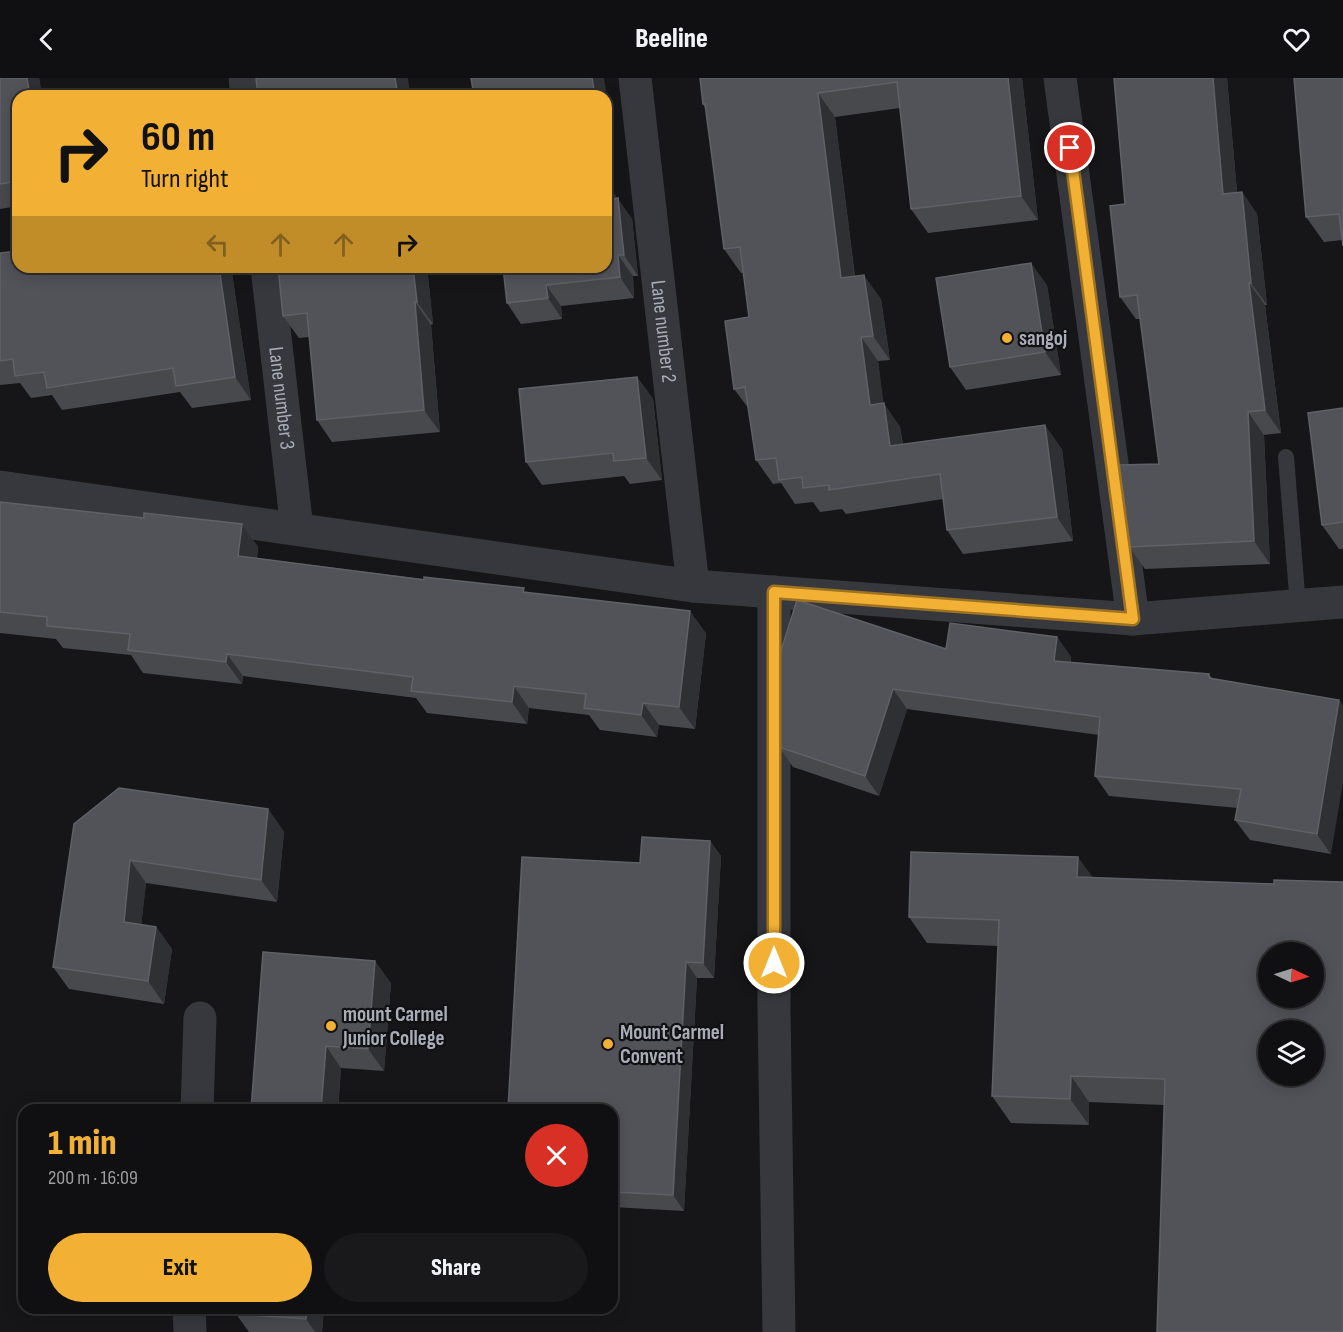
<!DOCTYPE html>
<html lang="en">
<head>
<meta charset="utf-8">
<style>
	:root { --surface:#101012; --page:#19191b; --text:#f1f3f6; --muted:#9c9d9f; --line:#303032; --accent:#f2b134 }
	body { margin:0; font-family:"Sofia Sans Condensed",sans-serif; background:var(--page); color:var(--text); height:100vh; display:flex; flex-direction:column; font-size:22px; white-space:nowrap }
	* { box-sizing:border-box; margin:0 }
	p { font-size:20px; color:var(--muted) }
	.icon { flex:none; width:33px; height:33px; fill:none; stroke:currentColor; stroke-width:2; stroke-linecap:round; stroke-linejoin:round }
	.map { position:relative; flex:1; overflow:hidden }
	.panel { position:absolute; left:18px; top:1026px; width:600px; height:210px; display:flex; flex-direction:column; background:var(--surface); border-radius:18px; box-shadow:0 3px 15px #0003,0 0 0 2px var(--line) }
	.panel>* { flex:none }
	.banner { position:absolute; left:12px; top:12px; width:600px; height:183px; border-radius:18px; box-shadow:0 3px 15px #0003,0 0 0 2px var(--line); background:#f2b134; color:#111; overflow:hidden }
	.needle { width:39px; rotate:94deg }
	.buttons { position:absolute; left:1258px; top:864px; display:grid; gap:12px }
	.buttons a { display:grid; place-items:center; width:66px; height:66px; border-radius:50%; background:var(--surface); box-shadow:0 3px 15px #0003,0 0 0 2px var(--line); font-size:30px }
	.pin { position:absolute; display:grid; place-items:center; width:51px; height:51px; color:#fff; margin:-26px; border:3px solid #fff; border-radius:50%; box-shadow:0 2px 6px #0007 }
	.me { position:absolute; width:66px; margin:-33px; rotate:0deg; stroke-linejoin:round; filter:drop-shadow(0 0 4px #0008) }
	.turn { display:flex; align-items:center; gap:21px; height:126px; padding:0 30px; font-size:27px }
	.turn .icon { width:78px; height:78px; stroke-width:2.5 }
	.turn b { display:block; font-size:42px; line-height:51px }
	.lanes { display:flex; align-items:center; height:57px; padding:0 30px; background:#0003; justify-content:center; gap:30px; direction:ltr }
	.lanes .off { opacity:.35 }
	.round { display:grid; place-items:center; flex:none; width:63px; height:63px; border-radius:32px; background:var(--page) }
	.overview { display:flex; align-items:center; justify-content:space-between; height:102px; padding:0 30px }
	h1 { font-size:36px; font-weight:800; line-height:45px; color:var(--accent) }
	.action { display:flex; gap:12px; margin-top:auto; padding:12px 30px }
	.action a { flex:1; height:69px; border-radius:36px; background:var(--accent); color:#111; font-size:24px; font-weight:800; line-height:69px; text-align:center }
	.action a+a { background:var(--page); color:var(--text) }
	header { display:flex; justify-content:space-between; align-items:center; height:78px; padding:0 30px; background:var(--surface); font-size:27px; font-weight:800 }
	.map>svg:first-child { display:block }
	.lines { fill:none; stroke-linecap:round; stroke-linejoin:round }
	.lane { stroke:#37383d; stroke-width:16 }
	.street { stroke:#37383d; stroke-width:33 }
	.wall { fill:#47494d }
	.shaded-wall { fill:#2f3033 }
	.building { fill:#525359; stroke:#5f6168; stroke-width:1.5; fill-rule:evenodd }
	.route-casing { stroke:#9d7322; stroke-width:15 }
	.route { stroke:#f2b134; stroke-width:10 }
	.poi-dot { fill:#f2b134; stroke:#111113; stroke-width:2 }
	.labels { text-anchor:middle; stroke-width:4.5; stroke-linejoin:round; paint-order:stroke }
	.street-label { font-size:21px; fill:#a8adb8; stroke:#111113 }
	.poi-label { font-size:21px; font-weight:bold; fill:#a8adb8; stroke:#111113; text-anchor:start }
</style>
</head>
<body>
<header><svg class="icon" aria-label="back" viewBox="0 0 24 24"><path d="M15 5l-7 7 7 7"/></svg>Beeline<svg class="icon" aria-label="heart" viewBox="0 0 24 24"><path d="M12 20l-8-8c-3-5 5-10 8-4 3-6 11-1 8 4z"/></svg></header>
<div class="map">
<svg width="1343" height="1254" viewBox="0 0 1343 1254">
	<rect width="100%" height="100%" fill="#161618"/>
	<g class="lines">
		<path class="lane" d="M 1286,379 L 1298,528"/>
		<g class="street">
			<path d="M 245,0 L 247,18"/>
			<path id="s1" d="M 635,0 L 693,508"/>
			<path d="M 1060,0 L 1133,541"/>
			<path id="s2" d="M 267,189 L 297,451"/>
			<path d="M 0,409 L 693,508 L 1133,541 L 1343,524"/>
			<path d="M 774,514 L 774,932 L 779,1254"/>
			<path d="M 197,1032 L 200,940"/>
			<path d="M 189,1230 L 190,1254"/>
		</g>
	</g>
	<g class="wall">
		<path d="M 0,0 L 39,0 L 42,18 L 18,18 L 18,128 L 0,131 Z"/>
		<path d="M 604,0 L 613,65 L 606,66 L 606,18 Z"/>
		<path d="M 700,0 L 1022,0 L 1038,142 L 928,155 L 911,131 L 900,30 L 835,39 L 855,198 L 881,221 L 890,282 L 878,283 L 883,325 L 900,349 L 903,366 L 1062,371 L 1073,463 L 963,476 L 947,452 L 943,421 L 846,436 L 842,431 L 820,434 L 813,424 L 795,426 L 781,405 L 773,406 L 756,382 L 749,331 L 734,311 L 749,239 L 743,195 L 741,195 L 724,171 L 706,31 L 703,26 Z"/>
		<path d="M 1114,0 L 1227,0 L 1237,114 L 1242,114 L 1257,136 L 1267,227 L 1265,227 L 1281,355 L 1264,357 L 1270,486 L 1145,491 L 1129,469 L 1159,386 L 1140,241 L 1136,241 L 1120,219 L 1125,126 Z"/>
		<path d="M 1343,0 L 1342,162 L 1324,164 L 1306,139 Z"/>
		<path d="M 607,106 L 632,141 L 638,198 L 633,198 L 634,220 L 561,228 L 562,241 L 521,246 L 507,225 Z"/>
		<path d="M 0,175 L 231,189 L 251,322 L 192,330 L 180,314 L 62,332 L 52,317 L 31,320 L 20,305 L 0,307 Z"/>
		<path d="M 278,189 L 427,189 L 433,246 L 431,247 L 440,354 L 332,364 L 317,342 L 309,259 L 299,260 L 283,238 Z"/>
		<path d="M 1047,207 L 1061,297 L 966,312 L 950,289 Z"/>
		<path d="M 637,299 L 653,321 L 662,402 L 630,406 L 624,398 L 542,407 L 526,384 Z"/>
		<path d="M 1343,330 L 1343,471 L 1339,471 L 1322,447 Z"/>
		<path d="M 0,424 L 144,440 L 242,446 L 258,469 L 257,480 L 527,514 L 706,555 L 695,651 L 659,647 L 657,659 L 600,652 L 589,637 L 529,630 L 527,646 L 427,635 L 416,620 L 243,598 L 242,606 L 143,595 L 131,577 L 63,570 L 56,561 L 0,555 Z"/>
		<path d="M 1057,559 L 1071,579 L 1071,584 L 1209,596 L 1331,776 L 1250,762 L 1235,742 L 1238,730 L 1109,718 L 1095,698 L 1099,657 L 907,631 L 879,718 L 793,689 L 779,669 L 946,571 Z"/>
		<path d="M 268,731 L 284,754 L 277,824 L 146,805 L 141,847 L 156,849 L 172,871 L 164,926 L 69,911 L 53,889 L 74,746 Z"/>
		<path d="M 710,763 L 721,778 L 714,900 L 697,900 L 684,1133 L 612,1129 L 612,1032 L 640,785 Z"/>
		<path d="M 1093,800 L 1274,806 L 1343,804 L 1164,1027 L 1089,1024 L 1089,1047 L 1011,1045 L 992,1018 L 998,868 L 927,865 L 909,839 Z"/>
		<path d="M 391,905 L 384,993 L 341,990 L 338,1032 L 251,1032 Z"/>
		<path d="M 324,1230 L 322,1254 L 249,1254 L 236,1236 Z"/>
	</g>
	<g class="shaded-wall">
		<path d="M 27,0 L 39,0 L 42,18 L 30,18 Z"/>
		<path d="M 395,0 L 408,0 L 410,18 L 398,18 Z"/>
		<path d="M 592,0 L 604,0 L 613,65 L 606,55 L 606,18 L 595,18 Z"/>
		<path d="M 1008,0 L 1022,0 L 1038,142 L 1021,118 Z"/>
		<path d="M 1213,0 L 1227,0 L 1239,138 L 1223,116 Z"/>
		<path d="M 818,15 L 835,39 L 858,224 L 841,200 Z"/>
		<path d="M 607,106 L 632,141 L 638,198 L 624,177 L 609,122 Z"/>
		<path d="M 1242,114 L 1257,136 L 1267,227 L 1251,205 Z"/>
		<path d="M 618,177 L 633,198 L 634,220 L 620,199 Z"/>
		<path d="M 1031,185 L 1047,207 L 1061,297 L 1045,274 Z"/>
		<path d="M 219,189 L 231,189 L 251,322 L 235,299 Z"/>
		<path d="M 413,189 L 427,189 L 433,246 L 417,224 Z"/>
		<path d="M 864,197 L 881,221 L 890,282 L 873,258 Z"/>
		<path d="M 1249,205 L 1265,227 L 1281,355 L 1265,332 Z"/>
		<path d="M 546,207 L 561,228 L 562,241 L 548,220 Z"/>
		<path d="M 415,224 L 431,247 L 440,354 L 424,332 Z"/>
		<path d="M 861,259 L 878,283 L 887,351 L 870,327 Z"/>
		<path d="M 637,299 L 653,321 L 662,402 L 646,380 Z"/>
		<path d="M 884,325 L 900,349 L 906,391 L 890,368 Z"/>
		<path d="M 1248,334 L 1264,357 L 1270,486 L 1254,463 Z"/>
		<path d="M 1045,347 L 1062,371 L 1073,463 L 1057,439 Z"/>
		<path d="M 242,446 L 258,469 L 254,501 L 238,478 Z"/>
		<path d="M 690,533 L 706,555 L 695,651 L 679,629 Z"/>
		<path d="M 1057,559 L 1071,579 L 1068,603 L 1054,583 Z"/>
		<path d="M 227,576 L 243,598 L 242,606 L 226,584 Z"/>
		<path d="M 514,608 L 529,630 L 527,646 L 512,624 Z"/>
		<path d="M 893,611 L 907,631 L 879,718 L 865,698 Z"/>
		<path d="M 1339,622 L 1343,627 L 1343,705 L 1331,776 L 1317,756 Z"/>
		<path d="M 643,625 L 659,647 L 657,659 L 641,637 Z"/>
		<path d="M 268,731 L 284,754 L 277,824 L 261,802 Z"/>
		<path d="M 710,763 L 721,778 L 714,900 L 703,885 Z"/>
		<path d="M 1078,779 L 1097,805 L 1077,799 Z"/>
		<path d="M 130,782 L 146,805 L 139,866 L 124,844 Z"/>
		<path d="M 156,849 L 172,871 L 164,926 L 148,903 Z"/>
		<path d="M 375,883 L 391,905 L 384,993 L 368,971 Z"/>
		<path d="M 686,884 L 697,900 L 684,1133 L 673,1117 Z"/>
		<path d="M 326,968 L 341,990 L 338,1032 L 321,1032 Z"/>
		<path d="M 1071,998 L 1089,1024 L 1089,1047 L 1070,1021 Z"/>
		<path d="M 307,1230 L 324,1230 L 322,1254 L 315,1254 L 306,1241 Z"/>
	</g>
	<g class="building">
		<path d="M 0,0 L 27,0 L 30,18 L 18,18 L 18,103 L 0,106 Z"/>
		<path d="M 256,0 L 395,0 L 398,18 L 258,18 Z"/>
		<path d="M 471,0 L 592,0 L 595,18 L 474,18 Z"/>
		<path d="M 700,0 L 1008,0 L 1021,118 L 911,131 L 897,4 L 818,15 L 841,200 L 864,197 L 873,258 L 861,259 L 870,327 L 884,325 L 890,368 L 1045,347 L 1057,439 L 947,452 L 940,396 L 829,412 L 829,407 L 803,410 L 802,399 L 779,402 L 776,380 L 756,382 L 745,309 L 734,311 L 725,243 L 749,239 L 740,169 L 724,171 L 705,26 L 703,26 Z"/>
		<path d="M 1114,0 L 1213,0 L 1223,116 L 1242,114 L 1251,205 L 1249,205 L 1265,332 L 1248,334 L 1254,463 L 1129,469 L 1119,387 L 1159,386 L 1137,217 L 1120,219 L 1110,128 L 1125,126 Z"/>
		<path d="M 1294,0 L 1343,0 L 1343,168 L 1339,136 L 1306,139 Z"/>
		<path d="M 606,106 L 607,106 L 609,122 L 618,120 L 624,177 L 618,177 L 620,199 L 546,207 L 548,220 L 507,225 L 503,189 L 606,189 Z"/>
		<path d="M 18,173 L 18,189 L 219,189 L 235,299 L 176,308 L 173,290 L 47,310 L 44,294 L 15,298 L 13,281 L 0,283 L 0,175 Z"/>
		<path d="M 1031,185 L 1045,274 L 950,289 L 936,200 Z"/>
		<path d="M 278,189 L 413,189 L 417,224 L 415,224 L 424,332 L 317,342 L 307,235 L 283,238 Z"/>
		<path d="M 637,299 L 646,380 L 614,383 L 613,375 L 526,384 L 519,311 Z"/>
		<path d="M 1343,330 L 1343,444 L 1322,447 L 1308,335 Z"/>
		<path d="M 0,424 L 144,440 L 144,435 L 242,446 L 238,478 L 424,502 L 424,499 L 524,510 L 523,514 L 690,533 L 679,629 L 643,625 L 641,637 L 584,630 L 586,616 L 514,608 L 512,624 L 411,613 L 413,599 L 227,576 L 226,584 L 128,572 L 130,556 L 47,548 L 47,539 L 0,534 Z"/>
		<path d="M 797,522 L 946,571 L 950,545 L 1057,559 L 1054,583 L 1209,596 L 1209,600 L 1339,622 L 1317,756 L 1235,742 L 1241,711 L 1095,698 L 1100,639 L 893,611 L 865,698 L 779,669 L 779,579 Z"/>
		<path d="M 119,710 L 268,731 L 261,802 L 130,782 L 124,844 L 156,849 L 148,903 L 53,889 L 74,746 Z"/>
		<path d="M 642,759 L 710,763 L 703,885 L 686,884 L 673,1117 L 612,1114 L 612,1032 L 508,1032 L 522,779 L 640,785 Z"/>
		<path d="M 911,774 L 1078,779 L 1077,799 L 1274,806 L 1274,802 L 1343,804 L 1343,1254 L 1157,1254 L 1165,1001 L 1071,998 L 1070,1021 L 992,1018 L 999,842 L 909,839 ZM 1269,874 L 1314,874 L 1314,920 L 1269,920 ZM 1269,952 L 1314,952 L 1314,998 L 1269,998 Z"/>
		<path d="M 263,874 L 375,883 L 368,971 L 326,968 L 321,1032 L 251,1032 Z"/>
		<path d="M 236,1230 L 307,1230 L 306,1241 L 236,1236 Z"/>
	</g>
	<g class="lines">
		<g class="route-casing">
			<path id="route" d="M 774,885 L 774,514 L 1133,541 L 1070,70"/>
		</g>
		<use href="#route" class="route"/>
	</g>
	<g class="poi-dot">
		<circle cx="1007" cy="260" r="6"/>
		<circle cx="331" cy="948" r="6"/>
		<circle cx="608" cy="966" r="6"/>
	</g>
	<g class="labels">
		<g class="street-label">
			<text dy="7" stroke="none"><textPath href="#s1" startOffset="255">Lane number 2</textPath></text>
			<text dy="7" stroke="none"><textPath href="#s2" startOffset="132">Lane number 3</textPath></text>
		</g>
		<g class="poi-label">
			<text x="1019" y="267">sangoj</text>
			<text x="343" y="943">mount Carmel<tspan x="343" dy="24">Junior College</tspan></text>
			<text x="620" y="961">Mount Carmel<tspan x="620" dy="24">Convent</tspan></text>
		</g>
	</g>
</svg>
<div class="buttons">
<a><svg class="needle" viewBox="-14 -14 28 28"><path d="M0-13l5 13h-10z" fill="#e53935"/><path d="M0 13l5-13h-10z" fill="#9c9d9f"/></svg></a>
<a><svg class="icon" aria-label="layers" viewBox="0 0 24 24"><path d="M12 4l9 5-9 5-9-5zM3 14l9 5 9-5"/></svg></a>
</div>
<div class="pin" style="left:1070px;top:70px;background:#d93025"><svg class="icon" aria-label="arrive" viewBox="0 0 24 24"><path d="M6 21V4h12l-3 4 3 4H6"/></svg></div>
<svg class="me" style="left:774px;top:885px" viewBox="-20 -20 40 40"><circle r="17" fill="#f2b134" stroke="#fff" stroke-width="3"/><path d="M0-11L8 9 0 5-8 9z" fill="#fff"/></svg>
<div class="banner">
<div class="turn"><svg class="icon" aria-label="right" viewBox="0 0 24 24"><path d="M7 20v-9h11M14 6l5 5-5 5"/></svg><div><b>60 m</b>Turn right</div></div>
<div class="lanes"><svg class="icon off" aria-label="left" viewBox="0 0 24 24"><path d="M17 20v-9H6M10 6l-5 5 5 5"/></svg><svg class="icon off" aria-label="ahead" viewBox="0 0 24 24"><path d="M12 20V5M6 11l6-6 6 6"/></svg><svg class="icon off" aria-label="ahead" viewBox="0 0 24 24"><path d="M12 20V5M6 11l6-6 6 6"/></svg><svg class="icon" aria-label="right" viewBox="0 0 24 24"><path d="M7 20v-9h11M14 6l5 5-5 5"/></svg></div>
</div>
<section class="panel">
<div class="overview"><div><h1>1 min</h1><p>200 m · 16:09</p></div><a class="round" style="background:#d93025;color:#fff"><svg class="icon" aria-label="close" viewBox="0 0 24 24"><path d="M6 6l12 12M18 6L6 18"/></svg></a></div>
<div class="action"><a>Exit</a><a>Share</a></div>
</section>
</div>
</body>
</html>
